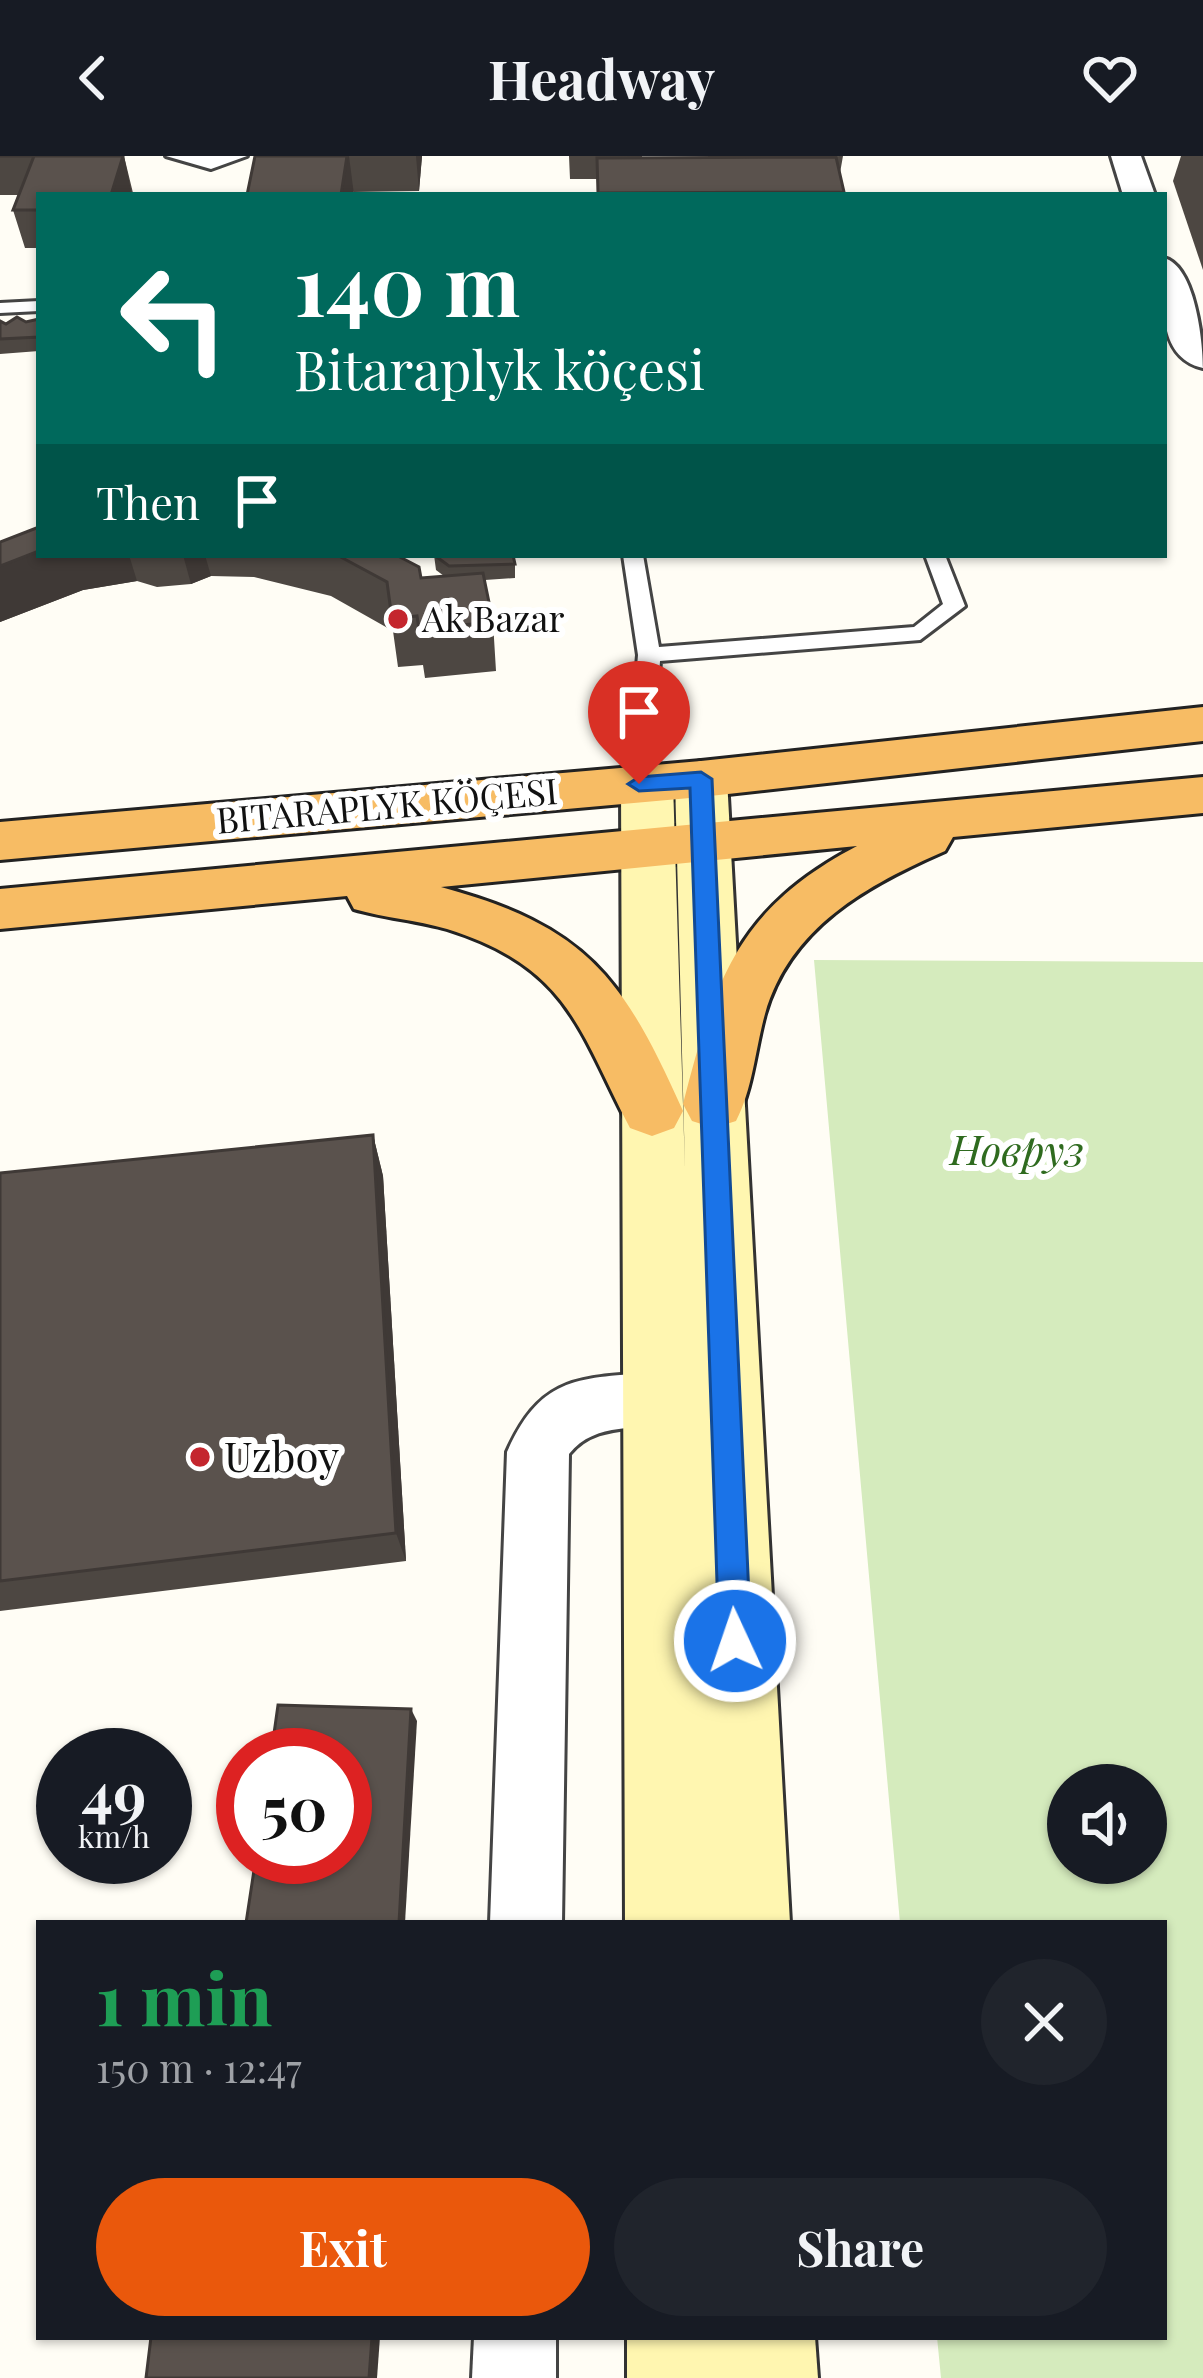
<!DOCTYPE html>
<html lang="en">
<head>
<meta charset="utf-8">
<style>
	:root { --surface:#171b24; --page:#20242c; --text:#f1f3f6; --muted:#9ea1a6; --accent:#ea580c }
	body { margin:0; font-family:"Playfair Display",serif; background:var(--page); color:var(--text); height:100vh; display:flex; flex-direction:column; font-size:45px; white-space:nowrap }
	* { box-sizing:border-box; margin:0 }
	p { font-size:39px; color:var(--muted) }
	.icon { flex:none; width:66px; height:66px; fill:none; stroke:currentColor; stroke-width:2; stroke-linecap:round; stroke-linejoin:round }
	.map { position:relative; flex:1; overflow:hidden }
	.drawer { position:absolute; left:36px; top:1764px; width:1131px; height:420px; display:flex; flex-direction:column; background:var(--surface); border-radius:0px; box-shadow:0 3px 9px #0004 }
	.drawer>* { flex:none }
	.banner { position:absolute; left:36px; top:36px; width:1131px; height:366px; border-radius:0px; box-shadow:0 3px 9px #0004; background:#00695c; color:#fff; overflow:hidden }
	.controls { position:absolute; left:1047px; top:1608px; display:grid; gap:24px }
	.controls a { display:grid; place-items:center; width:120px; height:120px; border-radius:50%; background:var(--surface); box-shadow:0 3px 9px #0004; font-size:60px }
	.speed { position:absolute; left:36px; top:1572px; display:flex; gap:24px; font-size:60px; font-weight:700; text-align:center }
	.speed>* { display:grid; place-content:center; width:156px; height:156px; border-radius:50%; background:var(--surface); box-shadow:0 3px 9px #0004; line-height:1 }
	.speed small { font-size:30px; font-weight:400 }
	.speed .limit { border:18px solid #d22; background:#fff; color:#111 }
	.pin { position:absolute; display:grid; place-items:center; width:102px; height:102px; color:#fff; margin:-123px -51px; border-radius:50% 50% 50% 0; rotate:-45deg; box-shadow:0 0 12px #0007 }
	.pin .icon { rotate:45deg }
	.me { position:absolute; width:132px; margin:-66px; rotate:357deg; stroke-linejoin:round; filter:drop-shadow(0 0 9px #0008) }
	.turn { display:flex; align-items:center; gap:42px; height:252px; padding:0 60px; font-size:54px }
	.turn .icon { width:156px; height:156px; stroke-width:2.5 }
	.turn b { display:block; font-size:84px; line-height:102px }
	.then { display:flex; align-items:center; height:114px; padding:0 60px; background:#0003; gap:24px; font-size:45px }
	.round { display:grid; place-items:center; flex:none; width:126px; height:126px; border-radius:63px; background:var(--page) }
	.head { display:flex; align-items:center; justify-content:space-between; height:204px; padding:0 60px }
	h1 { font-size:72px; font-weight:700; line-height:90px; color:#1e9e55 }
	.action { display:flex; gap:24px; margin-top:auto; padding:24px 60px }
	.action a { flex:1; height:138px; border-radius:72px; background:var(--accent); color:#fff; font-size:48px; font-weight:700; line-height:138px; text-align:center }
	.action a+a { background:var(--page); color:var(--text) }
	header { display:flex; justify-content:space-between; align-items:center; height:156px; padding:0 60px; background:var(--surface); font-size:54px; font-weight:700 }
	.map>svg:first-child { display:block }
	.green { fill:#d5ebbd; fill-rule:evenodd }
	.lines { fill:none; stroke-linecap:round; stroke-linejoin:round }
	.service-casing { stroke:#444; stroke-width:6 }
	.minor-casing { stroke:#444; stroke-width:6 }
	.secondary-casing { stroke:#333; stroke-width:6 }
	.trunk-casing { stroke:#222; stroke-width:6 }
	.service { fill:#fff; fill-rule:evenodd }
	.minor { fill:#fff; fill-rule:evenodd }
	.secondary { fill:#fff6b0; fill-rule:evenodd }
	.trunk { fill:#f7bc64; fill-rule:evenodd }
	.wall { fill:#4d4742 }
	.shaded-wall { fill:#3f3936 }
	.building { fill:#5a524d; stroke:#3f3936; stroke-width:3 }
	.route { fill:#1a73e8; stroke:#114b97; stroke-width:3 }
	.poi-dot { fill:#c4262e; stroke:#fff; stroke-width:4.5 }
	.labels { text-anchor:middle; stroke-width:12; stroke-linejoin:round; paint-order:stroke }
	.far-poi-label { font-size:36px; fill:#111; stroke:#fff; text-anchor:start }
	.far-street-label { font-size:36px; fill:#111; stroke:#fff }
	.park-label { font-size:42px; font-style:italic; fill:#2f6b1f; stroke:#fff }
	.poi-label { font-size:42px; fill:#111; stroke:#fff; text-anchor:start }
</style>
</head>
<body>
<header><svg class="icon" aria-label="back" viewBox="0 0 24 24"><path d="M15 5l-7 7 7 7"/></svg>Headway<svg class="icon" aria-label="heart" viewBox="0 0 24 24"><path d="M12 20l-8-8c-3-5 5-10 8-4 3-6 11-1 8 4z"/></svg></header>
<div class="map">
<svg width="1203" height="2222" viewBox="0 0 1203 2222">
	<rect width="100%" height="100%" fill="#fffdf5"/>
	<path class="green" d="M 814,804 L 1203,806 L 1203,2222 L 941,2222 L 937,2181 L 1164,2181 L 1164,1767 L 900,1767 ZM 1068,1629 L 1146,1629 L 1146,1707 L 1068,1707 Z"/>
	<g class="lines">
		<g class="service-casing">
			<g id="service">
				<path d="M 166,0 L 247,0 L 211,13 Z"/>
				<path d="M 39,145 L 39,155 L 0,157 L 0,147 Z"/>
				<path d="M 623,399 L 643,399 L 659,491 L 914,471 L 943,448 L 925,399 L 945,399 L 965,450 L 920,484 L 660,505 L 651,628 L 639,636 L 627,628 L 638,499 Z"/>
			</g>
		</g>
		<g class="minor-casing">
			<g id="minor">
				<path d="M 1111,0 L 1141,0 L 1155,39 L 1123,39 Z"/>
				<path d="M 1164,102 C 1195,110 1203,185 1203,212 C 1155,201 1164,141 1164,102 Z"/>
				<path d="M 656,1216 L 677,1224 L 686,1243 L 677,1262 C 639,1277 596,1264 569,1298 L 562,1767 L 490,1767 L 507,1296 C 542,1218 579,1223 656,1216 Z"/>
				<path d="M 474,2181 L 556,2181 L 556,2222 L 472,2222 Z"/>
			</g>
		</g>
		<g class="secondary-casing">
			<g id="secondary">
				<path d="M 701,605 L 719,610 L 727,623 L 790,1767 L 625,1767 L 621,627 L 628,614 L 647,609 L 666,614 L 673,627 L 685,1013 L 675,623 L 683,610 Z"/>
				<path d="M 627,2181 L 815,2181 L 818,2222 L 627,2222 Z"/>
			</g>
		</g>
		<g class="trunk-casing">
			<g id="trunk">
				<path d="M 1203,551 L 1203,585 L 701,641 L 0,704 L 0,666 L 701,605 Z"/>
				<path d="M 1203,621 L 1203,657 L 953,681 L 945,695 C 867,729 790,771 765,858 C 755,894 753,932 736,965 L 714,972 L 692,965 L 683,948 C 715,824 737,753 857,690 L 441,731 C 586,770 623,821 683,955 L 674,972 L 652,980 L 630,972 C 578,872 568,811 447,773 C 416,764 385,762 354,753 L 347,740 L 0,773 L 0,733 Z"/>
			</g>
		</g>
		<use href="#service" class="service"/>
		<use href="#minor" class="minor"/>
		<use href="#secondary" class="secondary"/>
		<use href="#trunk" class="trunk"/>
	</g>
	<g class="wall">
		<path d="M 0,0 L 124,0 L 133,37 L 132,39 L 39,39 L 39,92 L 25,92 L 13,54 L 19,39 L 0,39 Z"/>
		<path d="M 255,0 L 422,0 L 419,35 L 354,36 Z"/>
		<path d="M 569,0 L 642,0 L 642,2 L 843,0 L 840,17 L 844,39 L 597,39 L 597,23 L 570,23 Z"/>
		<path d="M 1181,0 L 1203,0 L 1203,114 L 1173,25 Z"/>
		<path d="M 39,163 L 39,195 L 0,198 L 0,165 L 6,168 Z"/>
		<path d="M 0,386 L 39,399 L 396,399 L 421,422 L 444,420 L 436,414 L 434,399 L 515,408 L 515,422 L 485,424 L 493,466 L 496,515 L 425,522 L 423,509 L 398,511 L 393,475 L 331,440 L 254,421 L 211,420 L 191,428 L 157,431 L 137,425 L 83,434 L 0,466 Z"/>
		<path d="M 373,979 L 383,1020 L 406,1405 L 0,1455 L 0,1017 Z"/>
	</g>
	<g class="shaded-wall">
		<path d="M 124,0 L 132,39 L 111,39 Z"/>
		<path d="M 347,0 L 349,0 L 354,39 L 341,39 Z"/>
		<path d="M 416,0 L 422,0 L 419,35 Z"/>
		<path d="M 39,395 L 39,399 L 129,399 L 137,425 L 83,434 L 0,466 L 0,410 Z"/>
		<path d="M 183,399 L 205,399 L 211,420 L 191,428 Z"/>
		<path d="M 373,979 L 383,1020 L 406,1405 L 396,1377 Z"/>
		<path d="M 411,1553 L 417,1565 L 405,1767 L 399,1767 Z"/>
		<path d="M 372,2181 L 380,2181 L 377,2222 L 369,2222 Z"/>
	</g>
	<g class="building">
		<path d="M 0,0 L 123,0 L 111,39 L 39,39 L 39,54 L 13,54 L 34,0 Z"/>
		<path d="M 255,0 L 347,0 L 341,39 L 247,39 Z"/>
		<path d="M 836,1 L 844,36 L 598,37 L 597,2 Z"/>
		<path d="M 17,161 L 26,166 L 39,163 L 39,181 L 0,183 L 0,165 L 6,168 Z"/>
		<path d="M 39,371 L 39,395 L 0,410 L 0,386 Z"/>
		<path d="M 337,399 L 396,399 L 419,411 L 421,422 L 483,417 L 493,466 L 419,473 L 417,460 L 392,463 L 387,426 Z"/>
		<path d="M 434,399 L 513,399 L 515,408 L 449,410 Z"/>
		<path d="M 373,979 L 396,1377 L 0,1425 L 0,1017 Z"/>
		<path d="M 278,1549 L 411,1553 L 399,1767 L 246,1767 L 256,1701 L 345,1701 L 345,1599 L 271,1599 Z"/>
		<path d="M 151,2181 L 372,2181 L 369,2222 L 146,2222 Z"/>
	</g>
	<path class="route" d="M 701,616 L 712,623 L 751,1485 L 746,1496 L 735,1500 L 724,1496 L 719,1485 L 690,632 L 639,635 L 628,628 L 639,621 Z"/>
	<g class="poi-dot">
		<circle cx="398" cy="463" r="12"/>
		<circle cx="200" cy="1301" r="12"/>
	</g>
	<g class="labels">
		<g class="far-poi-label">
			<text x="422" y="476">Ak Bazar</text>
		</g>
		<g class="far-street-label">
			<text transform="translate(387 650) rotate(-5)" y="13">BITARAPLYK KÖÇESI</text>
		</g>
		<g class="park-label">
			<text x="1017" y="1010">Новруз</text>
		</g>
		<g class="poi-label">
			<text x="224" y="1316">Uzboy</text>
		</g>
	</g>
</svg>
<div class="controls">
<a><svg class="icon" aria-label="sound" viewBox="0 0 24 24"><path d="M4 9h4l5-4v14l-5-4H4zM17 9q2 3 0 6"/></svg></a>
</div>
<div class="speed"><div>49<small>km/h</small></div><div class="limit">50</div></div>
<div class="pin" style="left:639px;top:628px;background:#d93025"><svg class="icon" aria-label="arrive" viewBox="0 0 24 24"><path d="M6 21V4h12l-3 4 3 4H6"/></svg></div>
<svg class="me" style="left:735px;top:1485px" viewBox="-20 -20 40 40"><circle r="17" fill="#1a73e8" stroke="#fff" stroke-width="3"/><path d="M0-11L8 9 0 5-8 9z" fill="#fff"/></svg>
<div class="banner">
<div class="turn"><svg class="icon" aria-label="left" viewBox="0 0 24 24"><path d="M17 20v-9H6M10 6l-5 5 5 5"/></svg><div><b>140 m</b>Bitaraplyk köçesi</div></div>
<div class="then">Then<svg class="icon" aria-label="arrive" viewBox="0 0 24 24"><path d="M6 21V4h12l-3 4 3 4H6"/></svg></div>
</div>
<section class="drawer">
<div class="head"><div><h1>1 min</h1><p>150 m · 12:47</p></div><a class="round"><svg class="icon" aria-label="close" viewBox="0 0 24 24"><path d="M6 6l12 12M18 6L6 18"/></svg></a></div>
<div class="action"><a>Exit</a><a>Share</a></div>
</section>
</div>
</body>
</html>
